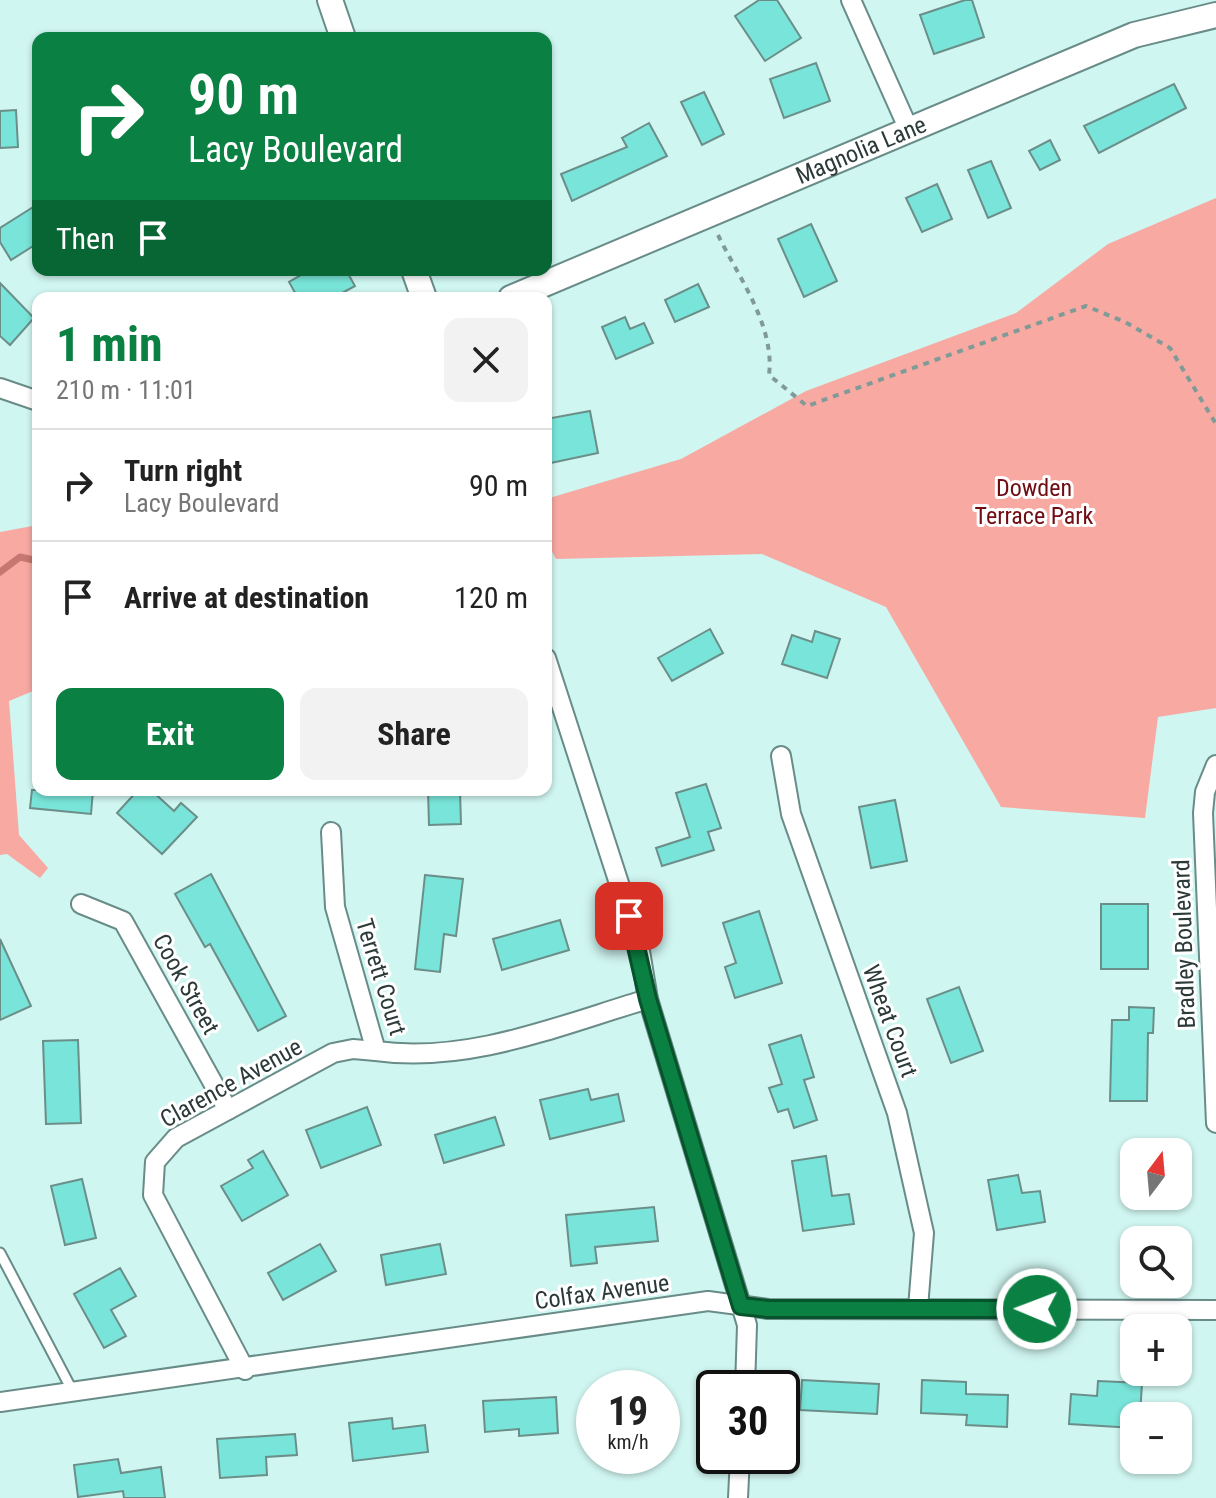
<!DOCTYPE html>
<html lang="en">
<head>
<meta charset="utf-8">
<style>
	:root { --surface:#fff; --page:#f2f2f2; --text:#222; --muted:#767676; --line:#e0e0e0; --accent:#0b8043 }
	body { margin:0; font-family:"Roboto Condensed",sans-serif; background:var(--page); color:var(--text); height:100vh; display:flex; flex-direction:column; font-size:30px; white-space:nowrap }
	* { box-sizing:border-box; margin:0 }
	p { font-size:26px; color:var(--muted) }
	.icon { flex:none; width:44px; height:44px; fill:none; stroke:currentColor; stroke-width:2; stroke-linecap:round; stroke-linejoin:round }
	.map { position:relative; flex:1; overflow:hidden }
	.details { position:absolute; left:32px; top:292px; width:520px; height:504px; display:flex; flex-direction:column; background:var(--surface); border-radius:16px; box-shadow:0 2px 6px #0004 }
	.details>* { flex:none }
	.top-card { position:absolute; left:32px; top:32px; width:520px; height:244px; border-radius:16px; box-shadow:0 2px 6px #0004; background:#0b8043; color:#fff; overflow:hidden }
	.needle { width:52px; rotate:16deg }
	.fabs { position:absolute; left:1120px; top:1138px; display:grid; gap:16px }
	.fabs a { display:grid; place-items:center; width:72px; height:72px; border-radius:16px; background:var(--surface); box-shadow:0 2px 6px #0004; font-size:40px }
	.speed { position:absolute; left:576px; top:1370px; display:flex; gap:16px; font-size:40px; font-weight:700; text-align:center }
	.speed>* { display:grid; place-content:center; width:104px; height:104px; border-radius:50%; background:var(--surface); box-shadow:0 2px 6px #0004; line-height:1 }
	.speed small { font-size:20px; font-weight:400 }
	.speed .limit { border:4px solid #111; border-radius:12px; background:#fff; color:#111 }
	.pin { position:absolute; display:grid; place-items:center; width:68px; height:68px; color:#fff; margin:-34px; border-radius:16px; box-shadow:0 4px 12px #0006 }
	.me { position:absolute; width:88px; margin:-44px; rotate:271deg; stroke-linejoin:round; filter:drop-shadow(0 0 6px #0008) }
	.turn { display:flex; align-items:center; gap:28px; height:168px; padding:0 24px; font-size:36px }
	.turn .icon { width:104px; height:104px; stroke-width:2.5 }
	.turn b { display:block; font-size:56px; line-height:68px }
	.then { display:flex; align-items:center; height:76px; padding:0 24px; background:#0003; gap:16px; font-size:30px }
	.round { display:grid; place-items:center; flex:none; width:84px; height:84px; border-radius:16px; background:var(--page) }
	.head { display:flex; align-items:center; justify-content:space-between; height:136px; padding:0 24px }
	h1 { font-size:48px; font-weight:700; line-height:60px; color:var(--accent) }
	.button { display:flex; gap:16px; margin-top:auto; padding:16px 24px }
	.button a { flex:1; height:92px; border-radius:16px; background:var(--accent); color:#fff; font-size:32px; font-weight:700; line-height:92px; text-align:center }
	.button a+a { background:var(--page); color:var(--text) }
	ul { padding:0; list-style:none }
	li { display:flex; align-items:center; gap:24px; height:112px; padding:0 24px; border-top:2px solid var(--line) }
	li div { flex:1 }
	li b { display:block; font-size:30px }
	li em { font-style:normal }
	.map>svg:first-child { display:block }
	.green { fill:#f7a9a2 }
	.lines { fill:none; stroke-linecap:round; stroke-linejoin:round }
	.stream { stroke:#c77771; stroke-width:7 }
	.building { fill:#79e4d9; stroke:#6b8e89; stroke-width:2 }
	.service-casing { stroke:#698c88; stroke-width:13 }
	.minor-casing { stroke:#698c88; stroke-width:22 }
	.tertiary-casing { stroke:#698c88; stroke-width:28 }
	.path { stroke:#809b97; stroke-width:4; stroke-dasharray:6 6; stroke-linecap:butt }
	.service { stroke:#fff; stroke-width:9 }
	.minor { stroke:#fff; stroke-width:18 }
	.tertiary { stroke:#fff; stroke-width:24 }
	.route-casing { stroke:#07532c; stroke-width:20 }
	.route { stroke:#0b8043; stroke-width:14 }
	.labels { text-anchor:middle; stroke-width:6; stroke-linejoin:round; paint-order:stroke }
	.street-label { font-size:24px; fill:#2b3a38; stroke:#fff }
	.park-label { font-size:24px; fill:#700d13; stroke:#fff }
</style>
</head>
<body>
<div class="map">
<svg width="1216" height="1498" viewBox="0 0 1216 1498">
	<rect width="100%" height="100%" fill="#d0f6f1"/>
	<g class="green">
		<path d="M 1216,198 L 1216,708 L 1158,717 L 1145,818 L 1001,807 L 886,607 L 762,554 L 556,559 L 546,541 L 546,499 L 681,459 L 806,391 L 1016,313 L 1108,244 Z"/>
		<path d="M 38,525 L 38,689 L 9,701 L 19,835 L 48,868 L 40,878 L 7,854 L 0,855 L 0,532 Z"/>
	</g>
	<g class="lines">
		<path class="stream" d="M 0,572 L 20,557 L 38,561"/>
	</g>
	<g class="building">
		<path d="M 759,0 L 777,0 L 801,38 L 765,61 L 735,16 Z"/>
		<path d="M 965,0 L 972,0 L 984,37 L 934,54 L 920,15 Z"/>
		<path d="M 816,63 L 830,101 L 784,118 L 770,79 Z"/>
		<path d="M 1174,84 L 1186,108 L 1099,153 L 1084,126 Z"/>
		<path d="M 704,92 L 724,134 L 702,145 L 681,102 Z"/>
		<path d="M 16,110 L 18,147 L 0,148 L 0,111 Z"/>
		<path d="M 649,123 L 667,156 L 572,201 L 561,174 L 627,147 L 622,138 Z"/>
		<path d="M 1050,140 L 1060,160 L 1040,170 L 1029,151 Z"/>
		<path d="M 991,161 L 1011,208 L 988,218 L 968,170 Z"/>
		<path d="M 937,184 L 952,219 L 922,232 L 906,198 Z"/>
		<path d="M 38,204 L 38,243 L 11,260 L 0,242 L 0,228 Z"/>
		<path d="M 811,224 L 837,281 L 804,297 L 778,239 Z"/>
		<path d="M 310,270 L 346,270 L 355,286 L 333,298 L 298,298 L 289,282 Z"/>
		<path d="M 0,283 L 34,318 L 10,345 L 0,336 Z"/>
		<path d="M 698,284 L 709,307 L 675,322 L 665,300 Z"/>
		<path d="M 625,317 L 630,329 L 644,323 L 653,343 L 616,359 L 602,327 Z"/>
		<path d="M 590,411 L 598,453 L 546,464 L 546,419 Z"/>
		<path d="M 710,629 L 723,653 L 672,681 L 658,658 Z"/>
		<path d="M 815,631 L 840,639 L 827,678 L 782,664 L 792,635 L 812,642 Z"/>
		<path d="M 706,784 L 721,828 L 708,832 L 714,850 L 662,866 L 656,848 L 690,837 L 676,793 Z"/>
		<path d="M 32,790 L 93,790 L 91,814 L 30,808 Z"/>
		<path d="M 138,790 L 151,790 L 174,811 L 181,803 L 197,817 L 162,854 L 117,813 Z"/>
		<path d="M 428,790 L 460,790 L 461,824 L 429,825 Z"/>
		<path d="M 895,800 L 907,861 L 871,868 L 859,807 Z"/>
		<path d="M 211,874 L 286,1016 L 258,1031 L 210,944 L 205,947 L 175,894 Z"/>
		<path d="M 425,875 L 463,879 L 456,936 L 444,934 L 440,972 L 415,969 Z"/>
		<rect x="1101" y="904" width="47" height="65"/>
		<path d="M 759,911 L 782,983 L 735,998 L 725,967 L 736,963 L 723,923 Z"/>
		<path d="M 560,920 L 569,950 L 502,970 L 493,939 Z"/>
		<path d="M 0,939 L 31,1006 L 0,1020 Z"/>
		<path d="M 959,987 L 983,1051 L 951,1063 L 927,999 Z"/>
		<path d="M 1129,1007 L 1154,1008 L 1153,1033 L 1148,1033 L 1147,1101 L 1110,1101 L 1112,1020 L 1129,1020 Z"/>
		<path d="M 801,1035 L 814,1077 L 804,1080 L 817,1120 L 794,1128 L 788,1109 L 778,1112 L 769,1088 L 782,1084 L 769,1045 Z"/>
		<path d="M 78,1040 L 81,1123 L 46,1124 L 43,1041 Z"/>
		<path d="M 588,1089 L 591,1100 L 618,1094 L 624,1121 L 550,1139 L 540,1100 Z"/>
		<path d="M 367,1107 L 381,1145 L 321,1168 L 306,1130 Z"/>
		<path d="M 495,1117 L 504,1145 L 444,1163 L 435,1135 Z"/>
		<path d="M 263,1151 L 288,1195 L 242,1221 L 221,1186 L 253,1168 L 248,1160 Z"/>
		<path d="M 826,1156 L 832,1196 L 849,1194 L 854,1224 L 803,1231 L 792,1161 Z"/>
		<path d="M 1018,1175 L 1022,1193 L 1040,1191 L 1045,1222 L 997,1230 L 988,1180 Z"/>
		<path d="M 82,1179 L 96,1238 L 65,1245 L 51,1186 Z"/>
		<path d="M 654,1207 L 658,1241 L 595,1247 L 597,1263 L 571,1266 L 566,1215 Z"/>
		<path d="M 320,1244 L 336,1271 L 283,1300 L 268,1273 Z"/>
		<path d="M 440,1244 L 446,1274 L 386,1285 L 381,1255 Z"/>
		<path d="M 120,1268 L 136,1296 L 111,1310 L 126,1336 L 104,1348 L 74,1294 Z"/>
		<path d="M 802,1380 L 879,1384 L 877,1414 L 800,1410 Z"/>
		<path d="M 922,1380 L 966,1382 L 966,1394 L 1008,1395 L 1007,1427 L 966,1425 L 967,1415 L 921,1413 Z"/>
		<path d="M 1098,1381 L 1142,1383 L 1140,1416 L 1134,1416 L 1134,1428 L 1069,1424 L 1071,1394 L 1097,1396 Z"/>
		<path d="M 556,1397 L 558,1433 L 519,1436 L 519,1429 L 485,1432 L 483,1401 Z"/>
		<path d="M 392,1418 L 393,1429 L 425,1425 L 428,1452 L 353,1461 L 349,1423 Z"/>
		<path d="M 295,1434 L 297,1455 L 266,1457 L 267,1475 L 220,1478 L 217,1439 Z"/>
		<path d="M 118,1459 L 121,1473 L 161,1467 L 165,1498 L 124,1498 L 123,1491 L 78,1497 L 74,1465 Z"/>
	</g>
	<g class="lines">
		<g class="service-casing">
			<path id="service" d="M 0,1253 L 72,1390"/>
		</g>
		<g class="minor-casing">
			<g id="minor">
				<path d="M 851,0 L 909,130"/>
				<path d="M 0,388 L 38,401"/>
				<path d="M 546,658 L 639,945 L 648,999 L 747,1325 L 745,1388"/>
				<path d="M 781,756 L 791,814 L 897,1113 L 924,1233 L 918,1308"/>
				<path d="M 1216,765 L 1205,792 L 1203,813 L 1216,1123"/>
				<path d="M 331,832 L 335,907 L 376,1051 C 469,1064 560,1025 648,999"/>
				<path d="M 81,904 L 123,921 L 228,1110"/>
				<path d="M 245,1370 L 153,1195 L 155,1162 L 176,1138 L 333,1053 L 353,1049 L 376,1051"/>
				<path d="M 0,1402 L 708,1301 L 768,1309 L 1216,1310"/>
				<path d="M 738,1498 L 740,1456"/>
			</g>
		</g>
		<g class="tertiary-casing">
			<g id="tertiary">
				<path d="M 330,0 L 343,38"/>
				<path d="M 414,270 L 424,298"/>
				<path id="s1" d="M 511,298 L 1134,35 L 1216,15"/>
			</g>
		</g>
		<path class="path" d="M 718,235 C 739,278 775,326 769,375 L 807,406 L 1086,306 L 1125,322 L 1170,348 L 1216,424"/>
		<use href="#service" class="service"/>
		<use href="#minor" class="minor"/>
		<use href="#tertiary" class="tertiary"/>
	</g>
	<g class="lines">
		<g class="route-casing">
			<path id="route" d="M 629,916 L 648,999 L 741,1306 L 768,1309 L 1037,1309"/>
		</g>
		<use href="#route" class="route"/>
	</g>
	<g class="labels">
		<g class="street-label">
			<text dy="8" stroke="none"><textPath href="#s1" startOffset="380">Magnolia Lane</textPath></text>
			<text transform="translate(1184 944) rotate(-92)" y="8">Bradley Boulevard</text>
			<text transform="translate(381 977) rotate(73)" y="8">Terrett Court</text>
			<text transform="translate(186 984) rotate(61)" y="8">Cook Street</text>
			<text transform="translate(890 1021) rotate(70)" y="8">Wheat Court</text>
			<text transform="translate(231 1083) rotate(-29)" y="8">Clarence Avenue</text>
			<text transform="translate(602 1292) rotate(-8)" y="8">Colfax Avenue</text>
		</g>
		<g class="park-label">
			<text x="1034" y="496">Dowden<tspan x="1034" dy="28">Terrace Park</tspan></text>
		</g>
	</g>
</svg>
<div class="fabs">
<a><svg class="needle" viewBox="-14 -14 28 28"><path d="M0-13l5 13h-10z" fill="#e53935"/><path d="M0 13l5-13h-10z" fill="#767676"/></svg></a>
<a><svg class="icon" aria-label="search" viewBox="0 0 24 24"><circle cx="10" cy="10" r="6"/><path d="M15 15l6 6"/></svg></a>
<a>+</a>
<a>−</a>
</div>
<div class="speed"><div>19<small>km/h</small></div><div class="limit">30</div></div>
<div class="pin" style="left:629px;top:916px;background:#d93025"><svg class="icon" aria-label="arrive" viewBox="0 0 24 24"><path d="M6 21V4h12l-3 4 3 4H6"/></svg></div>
<svg class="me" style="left:1037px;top:1309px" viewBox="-20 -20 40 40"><circle r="17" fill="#0b8043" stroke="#fff" stroke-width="3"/><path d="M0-11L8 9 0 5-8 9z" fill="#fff"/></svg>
<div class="top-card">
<div class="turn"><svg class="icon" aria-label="right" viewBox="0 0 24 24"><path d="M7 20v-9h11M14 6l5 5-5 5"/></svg><div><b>90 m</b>Lacy Boulevard</div></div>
<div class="then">Then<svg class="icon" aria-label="arrive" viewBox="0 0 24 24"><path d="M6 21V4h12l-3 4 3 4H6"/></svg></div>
</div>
<section class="details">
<div class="head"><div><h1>1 min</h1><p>210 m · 11:01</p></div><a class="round"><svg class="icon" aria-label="close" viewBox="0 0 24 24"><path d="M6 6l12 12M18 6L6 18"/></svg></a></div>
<ul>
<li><svg class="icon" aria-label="right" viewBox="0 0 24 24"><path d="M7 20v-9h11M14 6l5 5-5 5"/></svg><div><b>Turn right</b><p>Lacy Boulevard</p></div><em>90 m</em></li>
<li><svg class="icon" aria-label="arrive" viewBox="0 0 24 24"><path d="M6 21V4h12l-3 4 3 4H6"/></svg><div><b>Arrive at destination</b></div><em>120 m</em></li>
</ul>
<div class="button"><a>Exit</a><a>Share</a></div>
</section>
</div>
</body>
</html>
